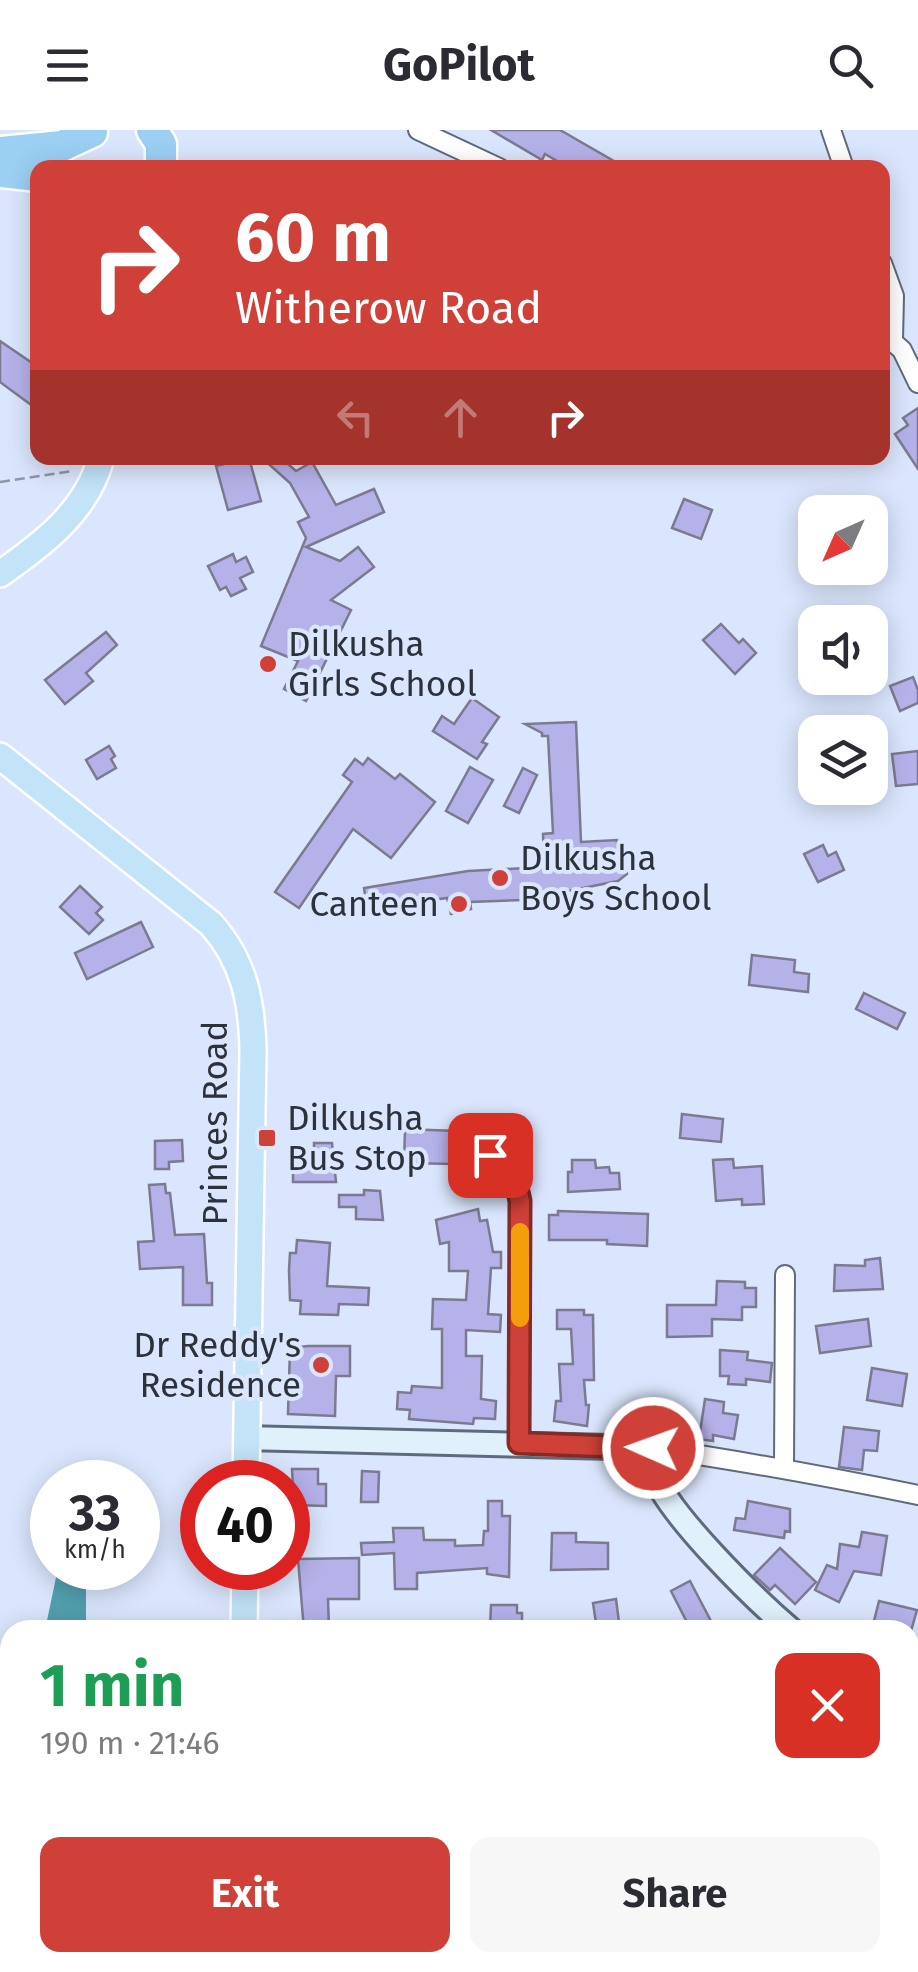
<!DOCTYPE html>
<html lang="en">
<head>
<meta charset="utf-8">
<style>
	:root { --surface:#fff; --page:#f7f7f7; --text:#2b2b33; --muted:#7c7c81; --accent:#ce4038 }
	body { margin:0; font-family:"Fira Sans",sans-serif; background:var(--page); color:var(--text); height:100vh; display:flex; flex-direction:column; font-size:38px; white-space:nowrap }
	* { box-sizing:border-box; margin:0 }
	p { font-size:32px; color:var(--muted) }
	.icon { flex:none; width:55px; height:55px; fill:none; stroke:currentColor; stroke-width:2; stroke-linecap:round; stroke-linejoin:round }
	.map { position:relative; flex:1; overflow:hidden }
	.drawer { position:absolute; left:0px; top:1490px; width:920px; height:352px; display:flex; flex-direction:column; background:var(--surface); border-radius:30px 30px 0 0; box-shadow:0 5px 25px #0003 }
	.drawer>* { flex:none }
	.banner { position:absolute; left:30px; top:30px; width:860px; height:305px; border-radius:20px; box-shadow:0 5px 25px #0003; background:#ce4038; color:#fff; overflow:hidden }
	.needle { width:65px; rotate:225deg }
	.fabs { position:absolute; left:798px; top:365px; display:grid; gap:20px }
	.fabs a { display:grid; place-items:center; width:90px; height:90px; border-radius:20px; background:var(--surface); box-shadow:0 5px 25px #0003; font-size:50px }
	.speed { position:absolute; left:30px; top:1330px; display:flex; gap:20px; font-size:50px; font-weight:700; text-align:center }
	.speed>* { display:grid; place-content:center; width:130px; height:130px; border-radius:50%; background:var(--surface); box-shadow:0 5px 25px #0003; line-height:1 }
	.speed small { font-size:25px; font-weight:400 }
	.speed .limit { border:15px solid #d22; background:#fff; color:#111 }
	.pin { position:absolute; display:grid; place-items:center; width:85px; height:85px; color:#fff; margin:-42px; border-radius:20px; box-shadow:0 5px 15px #0006 }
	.me { position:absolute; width:110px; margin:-55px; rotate:272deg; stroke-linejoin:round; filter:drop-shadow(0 0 8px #0008) }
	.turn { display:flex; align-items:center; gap:35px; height:210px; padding:0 40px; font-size:45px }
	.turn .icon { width:130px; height:130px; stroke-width:2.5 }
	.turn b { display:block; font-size:70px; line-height:85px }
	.lanes { display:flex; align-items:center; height:95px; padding:0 40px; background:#0003; justify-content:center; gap:50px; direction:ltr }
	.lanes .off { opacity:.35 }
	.round { display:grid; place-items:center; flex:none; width:105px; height:105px; border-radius:20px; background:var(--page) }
	.summary { display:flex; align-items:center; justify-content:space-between; height:170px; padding:0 40px }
	h1 { font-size:60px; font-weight:700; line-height:75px; color:#1e9e55 }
	.cta { display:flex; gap:20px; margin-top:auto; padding:20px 40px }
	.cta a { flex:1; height:115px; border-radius:20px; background:var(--accent); color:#fff; font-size:40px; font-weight:700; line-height:115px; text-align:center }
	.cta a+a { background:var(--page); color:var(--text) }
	header { display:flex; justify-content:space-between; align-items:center; height:130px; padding:0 40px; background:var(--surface); font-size:45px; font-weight:700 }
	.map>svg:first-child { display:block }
	.water { fill:#529fae }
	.building { fill:#b5b2ea; stroke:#7b7a8f; stroke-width:2.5 }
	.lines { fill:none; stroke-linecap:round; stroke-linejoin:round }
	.street-casing { stroke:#5f6a7d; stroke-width:22 }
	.secondary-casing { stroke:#5f6a7d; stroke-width:28 }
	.primary-casing { stroke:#fff; stroke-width:30 }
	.highway-casing { stroke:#fff; stroke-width:35 }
	.path { stroke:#8e96a7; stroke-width:2.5; stroke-dasharray:10 5; stroke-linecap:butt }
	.street { stroke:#fff; stroke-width:18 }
	.secondary { stroke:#e1f1fb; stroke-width:22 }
	.primary { stroke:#c3e3f8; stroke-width:25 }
	.highway { stroke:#9bd0f3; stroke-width:30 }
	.route-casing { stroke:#862a24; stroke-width:25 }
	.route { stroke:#ce4038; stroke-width:18 }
	.slow { stroke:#f59e0b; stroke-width:18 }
	.poi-dot { fill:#ce4038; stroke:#dae6fd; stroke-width:4 }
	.labels { text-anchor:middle; stroke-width:8; stroke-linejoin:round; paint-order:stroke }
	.poi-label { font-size:35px; fill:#2d313a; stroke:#dae6fd; text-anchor:start }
	.street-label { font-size:35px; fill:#2d313a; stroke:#dae6fd }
</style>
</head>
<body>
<header><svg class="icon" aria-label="menu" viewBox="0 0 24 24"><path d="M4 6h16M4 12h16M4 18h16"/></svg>GoPilot<svg class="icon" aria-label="search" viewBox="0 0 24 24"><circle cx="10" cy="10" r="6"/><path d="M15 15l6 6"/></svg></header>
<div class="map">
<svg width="918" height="1842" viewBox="0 0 918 1842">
	<rect width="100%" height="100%" fill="#dae6fd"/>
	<g class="water">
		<path d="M 58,1438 L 86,1438 L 86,1500 L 45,1500 Z"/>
		<path d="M 10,1669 L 10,1832 L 87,1833 L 87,1842 L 0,1842 L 0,1697 L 4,1698 Z"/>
	</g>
	<g class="building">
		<path d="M 491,0 L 560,0 L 626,38 L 569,38 L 545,24 L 542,30 Z"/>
		<path d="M 0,211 L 38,237 L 38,280 L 0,252 Z"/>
		<path d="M 918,278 L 918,339 L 895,304 L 908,295 L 903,288 Z"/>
		<path d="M 249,328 L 261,371 L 228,380 L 216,336 Z"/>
		<path d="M 262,328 L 281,328 L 296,341 L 312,332 L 336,375 L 374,359 L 384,382 L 306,417 L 340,431 L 358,417 L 374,437 L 331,470 L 351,480 L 306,571 L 284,559 L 298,531 L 261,516 L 306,408 L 298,392 L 309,387 L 290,353 Z"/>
		<path d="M 684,369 L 712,380 L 701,409 L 672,398 Z"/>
		<path d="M 233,424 L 236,432 L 246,427 L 253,442 L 240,448 L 246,459 L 231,466 L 226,457 L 220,460 L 208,436 Z"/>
		<path d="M 721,494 L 739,513 L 743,509 L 756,523 L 735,544 L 703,510 Z"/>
		<path d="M 106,502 L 117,515 L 86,543 L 93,551 L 65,574 L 45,550 Z"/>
		<path d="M 913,547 L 918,560 L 918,573 L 900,581 L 890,556 Z"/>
		<path d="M 472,568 L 499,587 L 482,612 L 487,614 L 477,629 L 433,601 L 442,586 L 454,594 Z"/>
		<path d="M 576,592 L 581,712 L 617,710 L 617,713 L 625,713 L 627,744 L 618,751 L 523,770 L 470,772 L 471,779 L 451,784 L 447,768 L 367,779 L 364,758 L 468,741 L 544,737 L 543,704 L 553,703 L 548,606 L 542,606 L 542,603 L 525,594 Z"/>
		<path d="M 109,616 L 115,626 L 111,629 L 116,638 L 97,649 L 86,630 Z"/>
		<path d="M 918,621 L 918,654 L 896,656 L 892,624 Z"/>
		<path d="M 368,628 L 395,649 L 400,644 L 435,672 L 391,728 L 353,699 L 299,778 L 275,762 L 352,652 L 343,645 L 355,629 L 363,635 Z"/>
		<path d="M 470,637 L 493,650 L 468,693 L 446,681 Z"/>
		<path d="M 523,638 L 537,645 L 519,683 L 504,676 Z"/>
		<path d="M 823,715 L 828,726 L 836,722 L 844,740 L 818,752 L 804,724 Z"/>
		<path d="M 80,756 L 102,777 L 96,783 L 103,790 L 89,804 L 60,777 Z"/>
		<path d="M 141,792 L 153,817 L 87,849 L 75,823 Z"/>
		<path d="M 752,825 L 795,830 L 794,842 L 809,844 L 808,862 L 749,855 Z"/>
		<path d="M 864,863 L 905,883 L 897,899 L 856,879 Z"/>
		<path d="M 682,984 L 723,989 L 721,1012 L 680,1008 Z"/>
		<path d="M 405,999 L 456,1001 L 455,1034 L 404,1033 Z"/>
		<path d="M 182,1010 L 183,1031 L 169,1032 L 169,1039 L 155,1039 L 155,1011 Z"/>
		<path d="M 314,1013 L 332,1013 L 336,1052 L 293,1052 L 293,1023 L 314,1024 Z"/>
		<path d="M 733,1029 L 734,1038 L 762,1036 L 764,1074 L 742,1075 L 742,1069 L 716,1071 L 713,1030 Z"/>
		<path d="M 572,1030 L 595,1030 L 596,1038 L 609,1037 L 610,1043 L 619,1043 L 620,1059 L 568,1062 L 568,1042 L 572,1042 Z"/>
		<path d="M 165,1054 L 166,1063 L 170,1063 L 175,1105 L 204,1104 L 207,1153 L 212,1153 L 212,1175 L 183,1175 L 183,1137 L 140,1139 L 138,1112 L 154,1111 L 149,1055 Z"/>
		<path d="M 364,1060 L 380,1061 L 383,1090 L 356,1089 L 356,1077 L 339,1077 L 339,1065 L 364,1065 Z"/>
		<path d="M 478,1079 L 480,1091 L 487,1090 L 493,1122 L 501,1122 L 501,1138 L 491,1138 L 488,1184 L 501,1185 L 500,1202 L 466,1200 L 466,1226 L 482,1226 L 481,1269 L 496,1271 L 495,1289 L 474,1288 L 473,1294 L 409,1289 L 410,1280 L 397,1279 L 398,1262 L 411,1263 L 412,1256 L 442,1258 L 442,1199 L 432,1199 L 433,1169 L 466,1170 L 468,1141 L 449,1141 L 449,1112 L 440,1114 L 436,1090 Z"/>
		<path d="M 558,1081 L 648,1084 L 647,1116 L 607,1114 L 607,1110 L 549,1110 L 549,1085 L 558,1085 Z"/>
		<path d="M 297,1110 L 330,1113 L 327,1156 L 369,1158 L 368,1175 L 339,1174 L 338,1185 L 300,1184 L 301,1171 L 290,1170 L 289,1140 L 290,1123 L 296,1123 Z"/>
		<path d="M 880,1128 L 883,1159 L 834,1161 L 835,1135 L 865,1136 L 865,1130 Z"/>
		<path d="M 717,1151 L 745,1152 L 745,1158 L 756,1158 L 756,1177 L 742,1177 L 742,1190 L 712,1189 L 712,1206 L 667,1207 L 667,1175 L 716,1175 Z"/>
		<path d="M 557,1180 L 584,1180 L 584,1185 L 593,1185 L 594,1250 L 584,1250 L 586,1275 L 589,1275 L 587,1296 L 554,1291 L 556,1271 L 561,1271 L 559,1234 L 573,1234 L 571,1199 L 557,1199 Z"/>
		<path d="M 868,1189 L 871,1216 L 820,1223 L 816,1196 Z"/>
		<path d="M 308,1216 L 350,1216 L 350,1246 L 336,1246 L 335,1286 L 288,1284 L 290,1218 Z"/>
		<path d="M 720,1220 L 748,1222 L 747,1230 L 772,1233 L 770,1252 L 746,1249 L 746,1255 L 728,1254 L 729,1246 L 720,1246 Z"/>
		<path d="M 872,1238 L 907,1244 L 902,1276 L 867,1270 Z"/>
		<path d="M 705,1269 L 724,1272 L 723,1283 L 738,1285 L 734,1309 L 713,1305 L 713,1311 L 699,1309 Z"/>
		<path d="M 844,1297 L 879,1301 L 877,1321 L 864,1320 L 862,1340 L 839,1337 Z"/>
		<path d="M 292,1339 L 318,1339 L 318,1354 L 326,1354 L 326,1376 L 294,1375 Z"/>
		<path d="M 362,1341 L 379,1342 L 378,1372 L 361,1372 Z"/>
		<path d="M 488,1371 L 502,1371 L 502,1386 L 510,1386 L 509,1447 L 487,1444 L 487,1438 L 417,1443 L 417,1459 L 395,1459 L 394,1423 L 362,1425 L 361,1413 L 394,1412 L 393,1398 L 423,1398 L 424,1410 L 455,1410 L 455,1416 L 483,1415 L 484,1401 L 488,1401 Z"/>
		<path d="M 748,1371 L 790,1379 L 790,1402 L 785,1401 L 784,1408 L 734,1400 L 736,1388 L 745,1389 Z"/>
		<path d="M 862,1402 L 887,1406 L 881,1445 L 854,1441 L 839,1472 L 815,1460 L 827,1435 L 837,1439 L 840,1414 L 859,1417 Z"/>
		<path d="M 552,1403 L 576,1403 L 576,1412 L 608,1413 L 608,1439 L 551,1440 Z"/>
		<path d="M 780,1418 L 816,1452 L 795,1474 L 775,1455 L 770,1460 L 754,1445 Z"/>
		<path d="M 359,1428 L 359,1469 L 328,1469 L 329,1500 L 304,1500 L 298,1429 Z"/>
		<path d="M 690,1451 L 712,1493 L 715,1500 L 691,1500 L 671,1461 Z"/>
		<path d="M 616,1469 L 620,1500 L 597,1500 L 593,1473 Z"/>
		<path d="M 879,1471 L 917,1480 L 911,1501 L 874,1491 Z"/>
		<path d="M 491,1475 L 517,1475 L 517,1483 L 522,1483 L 522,1500 L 490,1500 Z"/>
	</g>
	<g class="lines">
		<g class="street-casing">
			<g id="street">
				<path d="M 418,0 L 499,38"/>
				<path d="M 831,0 L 844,38"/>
				<path d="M 882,133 L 894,166 L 893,210"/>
				<path d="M 885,205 L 902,220 L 918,253"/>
				<path d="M 490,1025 C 507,1039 516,1048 520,1071 L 519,1313"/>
				<path d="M 653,1318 C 742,1331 830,1347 918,1365"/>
				<path d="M 784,1337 L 785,1145"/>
			</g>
		</g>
		<g class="secondary-casing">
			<g id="secondary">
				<path d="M 247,1308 L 653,1318 C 653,1326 651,1334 653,1341 C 664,1381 757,1471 791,1500"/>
				<path d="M 910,1584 L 918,1590"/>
			</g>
		</g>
		<g class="primary-casing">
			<g id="primary">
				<path d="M 0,444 C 43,414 87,381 101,328"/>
				<path d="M 0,626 L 211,794 C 244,831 252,872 253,920 L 246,1352"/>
				<path d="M 244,1500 L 245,1438"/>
				<path d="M 236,1842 L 236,1832"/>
			</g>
		</g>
		<g class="highway-casing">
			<g id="highway">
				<path d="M 152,0 L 161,14 L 161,38"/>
				<path d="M 0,22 L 62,16 L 92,2"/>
				<path d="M 0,42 L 38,46"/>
			</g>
		</g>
		<path class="path" d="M 0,352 L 73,341"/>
		<use href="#street" class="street"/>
		<use href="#secondary" class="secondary"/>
		<use href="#primary" class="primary"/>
		<use href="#highway" class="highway"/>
	</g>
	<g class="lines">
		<g class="route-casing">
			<path id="route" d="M 490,1025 C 507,1039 516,1048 520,1071 L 519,1313 L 653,1318"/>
		</g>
		<use href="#route" class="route"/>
		<path class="slow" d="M 520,1188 L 520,1102"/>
	</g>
	<g class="poi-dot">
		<circle cx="268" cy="534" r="10"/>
		<circle cx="500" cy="748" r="10"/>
		<circle cx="459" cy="774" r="10"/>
		<rect x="257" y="998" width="20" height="20" rx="5"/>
		<circle cx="321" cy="1235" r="10"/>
	</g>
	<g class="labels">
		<g class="poi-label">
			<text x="288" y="526">Dilkusha<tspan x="288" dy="40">Girls School</tspan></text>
			<text x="520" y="740">Dilkusha<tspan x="520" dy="40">Boys School</tspan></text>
			<text x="439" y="786" text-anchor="end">Canteen</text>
			<text x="287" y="1000">Dilkusha<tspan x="287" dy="40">Bus Stop</tspan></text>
			<text x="301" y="1227" text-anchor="end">Dr Reddy's<tspan x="301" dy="40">Residence</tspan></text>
		</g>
		<g class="street-label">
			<text transform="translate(215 993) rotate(-90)" y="12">Princes Road</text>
		</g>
	</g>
</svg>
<div class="fabs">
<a><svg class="needle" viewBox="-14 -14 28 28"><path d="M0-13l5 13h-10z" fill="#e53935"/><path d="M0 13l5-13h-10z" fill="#7c7c81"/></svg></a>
<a><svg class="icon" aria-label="sound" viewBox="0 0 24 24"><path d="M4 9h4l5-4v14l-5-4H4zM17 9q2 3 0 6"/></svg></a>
<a><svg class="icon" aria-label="layers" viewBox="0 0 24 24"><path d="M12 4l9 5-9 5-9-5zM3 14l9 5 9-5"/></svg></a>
</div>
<div class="speed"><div>33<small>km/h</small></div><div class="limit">40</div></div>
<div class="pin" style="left:490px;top:1025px;background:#d93025"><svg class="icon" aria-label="arrive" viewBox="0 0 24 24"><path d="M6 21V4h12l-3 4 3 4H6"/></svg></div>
<svg class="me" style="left:653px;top:1318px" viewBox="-20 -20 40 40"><circle r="17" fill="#ce4038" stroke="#fff" stroke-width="3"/><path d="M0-11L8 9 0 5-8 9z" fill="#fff"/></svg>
<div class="banner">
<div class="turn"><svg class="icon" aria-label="right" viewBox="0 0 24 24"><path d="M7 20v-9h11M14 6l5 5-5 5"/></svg><div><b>60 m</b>Witherow Road</div></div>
<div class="lanes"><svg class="icon off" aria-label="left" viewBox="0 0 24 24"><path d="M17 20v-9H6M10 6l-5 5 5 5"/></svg><svg class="icon off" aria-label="ahead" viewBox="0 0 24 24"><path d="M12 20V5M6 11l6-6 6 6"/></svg><svg class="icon" aria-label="right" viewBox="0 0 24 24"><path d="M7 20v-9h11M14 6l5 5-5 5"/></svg></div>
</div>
<section class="drawer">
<div class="summary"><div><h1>1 min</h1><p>190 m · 21:46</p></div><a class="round" style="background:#d93025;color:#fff"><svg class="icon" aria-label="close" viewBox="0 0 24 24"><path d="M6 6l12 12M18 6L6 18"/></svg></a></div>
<div class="cta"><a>Exit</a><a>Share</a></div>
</section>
</div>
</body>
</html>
